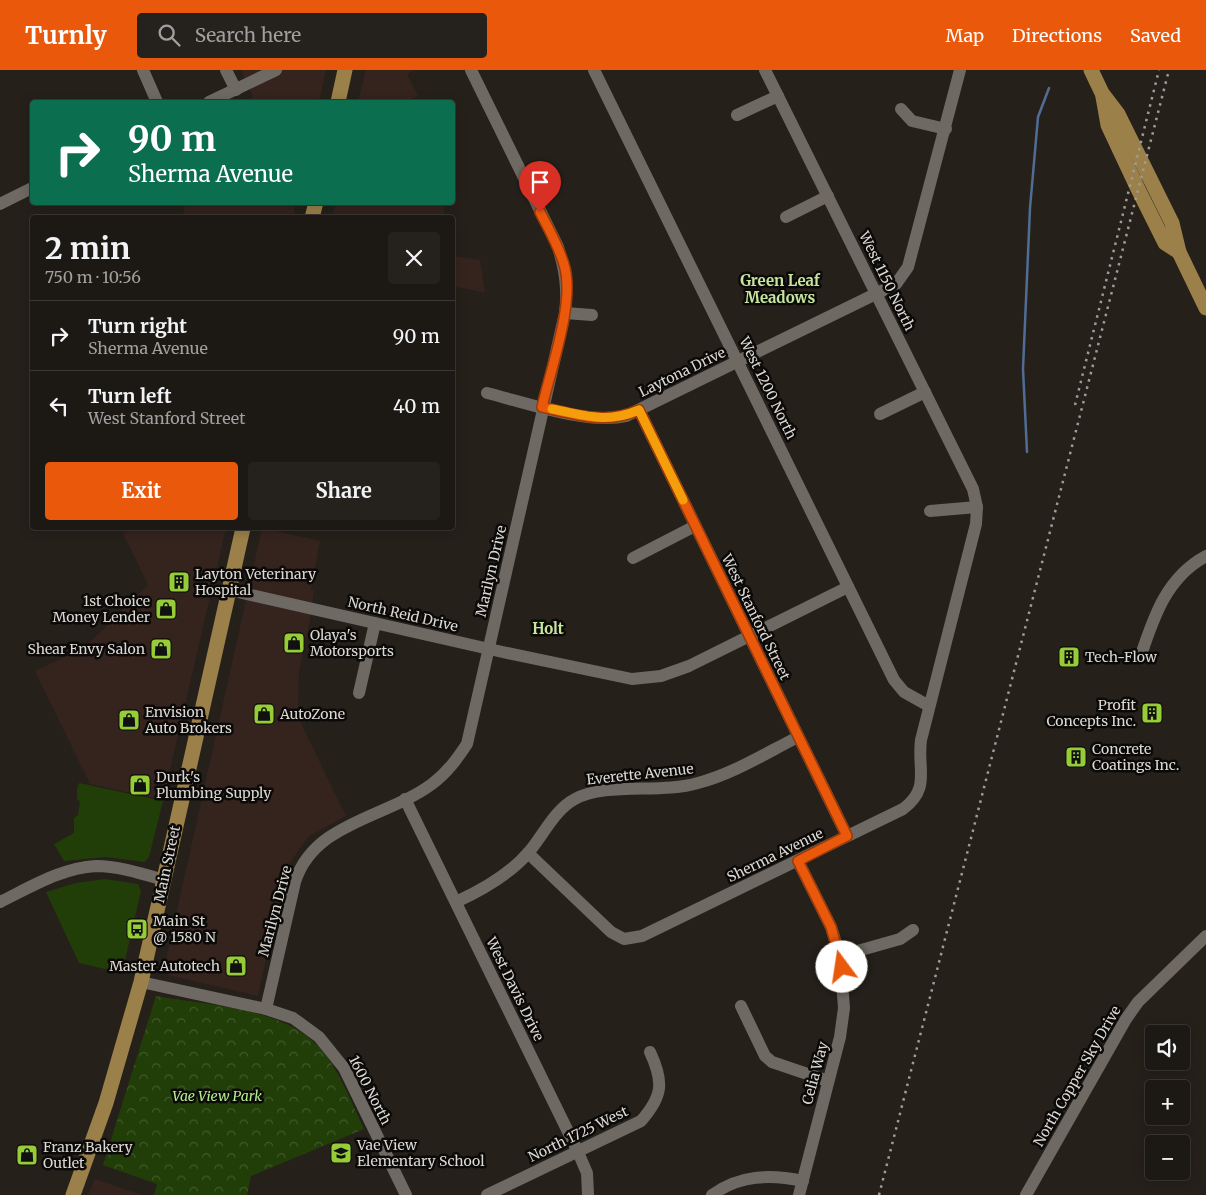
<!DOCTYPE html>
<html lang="en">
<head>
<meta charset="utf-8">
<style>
	:root { --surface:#1c1814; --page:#25211d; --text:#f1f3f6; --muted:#a0a0a0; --line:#3a3734; --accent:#ea580c }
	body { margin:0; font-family:Merriweather,serif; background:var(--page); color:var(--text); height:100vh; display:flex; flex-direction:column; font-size:19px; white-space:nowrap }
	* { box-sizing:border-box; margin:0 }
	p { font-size:16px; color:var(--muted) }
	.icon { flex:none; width:28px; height:28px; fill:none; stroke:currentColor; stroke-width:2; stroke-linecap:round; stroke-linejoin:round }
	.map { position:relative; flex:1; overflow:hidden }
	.details { position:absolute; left:30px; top:145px; width:425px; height:315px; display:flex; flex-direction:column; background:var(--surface); border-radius:5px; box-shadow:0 2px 12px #0003,0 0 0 1px var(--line) }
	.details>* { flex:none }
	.banner { position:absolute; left:30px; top:30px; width:425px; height:105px; border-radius:5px; box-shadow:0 2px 12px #0003,0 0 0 1px var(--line); background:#0b6e4f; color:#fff; overflow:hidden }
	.controls { position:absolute; left:1145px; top:955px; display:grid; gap:10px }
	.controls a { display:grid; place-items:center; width:45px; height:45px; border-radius:5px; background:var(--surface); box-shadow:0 2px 12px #0003,0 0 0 1px var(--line); font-size:25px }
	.pin { position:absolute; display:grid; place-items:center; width:42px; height:42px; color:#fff; margin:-51px -21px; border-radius:50% 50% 50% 0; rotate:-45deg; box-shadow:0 0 5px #0007 }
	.pin .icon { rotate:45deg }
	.me { position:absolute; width:55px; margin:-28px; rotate:346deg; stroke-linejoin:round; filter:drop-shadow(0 0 4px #0008) }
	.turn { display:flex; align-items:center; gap:18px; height:105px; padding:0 15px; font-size:22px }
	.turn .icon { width:65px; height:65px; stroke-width:2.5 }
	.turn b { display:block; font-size:35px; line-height:42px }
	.round { display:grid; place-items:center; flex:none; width:52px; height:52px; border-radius:5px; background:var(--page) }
	.head { display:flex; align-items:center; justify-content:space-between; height:85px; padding:0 15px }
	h1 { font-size:30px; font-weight:700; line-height:38px }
	.action { display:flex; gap:10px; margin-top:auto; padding:10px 15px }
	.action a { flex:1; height:58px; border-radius:5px; background:var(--accent); color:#fff; font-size:20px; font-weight:700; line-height:58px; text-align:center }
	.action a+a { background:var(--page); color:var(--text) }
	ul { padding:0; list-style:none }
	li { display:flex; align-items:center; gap:15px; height:70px; padding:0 15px; border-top:1px solid var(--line) }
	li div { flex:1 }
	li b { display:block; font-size:19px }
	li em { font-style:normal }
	header { display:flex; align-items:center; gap:30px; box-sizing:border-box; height:70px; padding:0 25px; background:var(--accent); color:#fff }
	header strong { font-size:24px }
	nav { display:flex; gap:28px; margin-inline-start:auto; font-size:18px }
	.search { width:350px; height:45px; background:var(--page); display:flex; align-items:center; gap:12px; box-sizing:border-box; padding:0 18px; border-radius:5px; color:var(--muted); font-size:19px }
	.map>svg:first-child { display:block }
	.commercial { fill:#35231e }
	.green { fill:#213e08 }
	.park { fill:url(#park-crowns) }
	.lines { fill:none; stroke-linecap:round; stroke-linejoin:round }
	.stream { stroke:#516d95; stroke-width:2.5 }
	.minor { stroke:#6f6963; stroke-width:12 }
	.major { stroke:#9b8049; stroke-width:15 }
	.rail { stroke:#9f9c97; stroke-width:2.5; stroke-dasharray:2.5 5; stroke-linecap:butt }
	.route-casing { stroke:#983908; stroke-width:12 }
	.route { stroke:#ea580c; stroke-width:9 }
	.slow { stroke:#f59e0b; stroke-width:9 }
	.labels { text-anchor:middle; stroke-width:5; stroke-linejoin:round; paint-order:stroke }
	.street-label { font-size:14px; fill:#dcd9d5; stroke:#0c0a08 }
	.poi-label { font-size:14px; fill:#dcd9d5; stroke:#0c0a08; text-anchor:start }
	.park-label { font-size:14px; font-style:italic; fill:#b2ee8d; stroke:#0c0a08 }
	.neighbourhood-label { font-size:15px; font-weight:bold; fill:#c6e59e; stroke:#0c0a08 }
</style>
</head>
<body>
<header>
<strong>Turnly</strong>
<div class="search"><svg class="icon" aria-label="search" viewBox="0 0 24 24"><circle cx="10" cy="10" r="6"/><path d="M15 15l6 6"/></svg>Search here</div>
<nav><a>Map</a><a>Directions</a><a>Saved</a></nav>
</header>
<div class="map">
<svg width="1206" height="1125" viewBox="0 0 1206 1125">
	<defs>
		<pattern id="park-crowns" width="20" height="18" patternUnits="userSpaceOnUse" patternTransform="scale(1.25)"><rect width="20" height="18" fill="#213e08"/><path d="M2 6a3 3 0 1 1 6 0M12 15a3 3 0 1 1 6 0" fill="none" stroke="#41592b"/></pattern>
	</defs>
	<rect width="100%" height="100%" fill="#25201a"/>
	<g class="commercial">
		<path d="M 241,0 L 326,0 L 319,32 L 243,32 L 253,27 Z"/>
		<path d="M 366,0 L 414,0 L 407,4 L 418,26 L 404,32 L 358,32 Z"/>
		<path d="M 185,133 L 185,132 L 296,133 L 293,147 L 183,147 Z"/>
		<path d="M 336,133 L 444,133 L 444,147 L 332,147 Z"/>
		<path d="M 452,186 L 480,190 L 485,223 L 453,216 Z"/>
		<path d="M 135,458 L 226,458 L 163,730 L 90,714 L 35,601 L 84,578 L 148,515 L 123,463 Z"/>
		<path d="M 262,458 L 320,471 L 311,520 L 314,521 L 310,550 L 299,601 L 298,647 L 346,746 L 308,767 L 286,798 L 258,926 L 168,905 L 164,898 Z"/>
		<path d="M 95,1109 L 142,1125 L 88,1125 Z"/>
	</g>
	<g class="green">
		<path d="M 79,713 L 163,731 L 149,787 L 144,792 L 106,787 L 64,791 L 54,774 L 74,763 L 74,748 L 78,745 L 80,731 L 77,730 L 77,719 Z"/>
		<path d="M 105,809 L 138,814 L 141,821 L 122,903 L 79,893 L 46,822 L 76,813 Z"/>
	</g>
	<path class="park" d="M 156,926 C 210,936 290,937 325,984 C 342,1007 352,1034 364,1059 L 251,1106 L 247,1125 L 154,1125 L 157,1114 L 103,1095 Z"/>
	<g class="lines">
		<path class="stream" d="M 1027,382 L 1023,299 L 1030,138 L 1038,47 L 1049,18"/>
		<g class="minor">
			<path d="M 143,0 L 157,32"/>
			<path d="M 226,0 L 236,20"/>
			<path d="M 594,0 L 894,610 L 904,622 L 929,636"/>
			<path d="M 209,32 L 276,0"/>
			<path d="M 901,39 L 912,51 L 946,59"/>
			<path d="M 737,45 L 778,26"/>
			<path d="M 0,134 L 32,118"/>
			<path d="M 786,147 L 828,126"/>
			<path d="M 565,243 L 592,245"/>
			<path d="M 487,323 C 527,333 588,355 626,346 L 896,214 L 908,197 L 960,0"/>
			<path d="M 639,340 L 847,766"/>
			<path d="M 880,344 L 925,322"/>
			<path d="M 930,441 L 977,437"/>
			<path d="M 633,488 L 695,456"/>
			<path d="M 229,520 L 498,581 L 632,609 L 661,606 L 689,596 L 848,517"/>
			<path d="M 1141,585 C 1154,546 1167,507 1206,486"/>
			<path d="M 359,623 L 375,553"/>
			<path d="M 405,729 L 578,1082 L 587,1103 L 588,1125"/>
			<path d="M 528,783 L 611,862 L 624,869 L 642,866 L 903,739 C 931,718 917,700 921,670 L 976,454 L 977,437 L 973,419 L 765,0"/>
			<path d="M 798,791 L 831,857 L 840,886 L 844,938 L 840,967 L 799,1125"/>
			<path d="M 0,832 C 31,817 61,798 96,796 C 118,796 143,804 164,810"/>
			<path d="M 456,832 C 482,820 509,805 528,783 C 543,766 554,740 575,729 C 606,712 661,724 698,713 C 733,704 766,683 798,667"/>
			<path d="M 840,886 L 900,869 L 913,860"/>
			<path d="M 141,912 L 266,939 L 293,948 L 319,967 L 344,998 L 406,1125"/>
			<path d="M 741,936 L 765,986 L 772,992 L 828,1011"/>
			<path d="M 266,939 L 295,812 C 314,752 386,748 432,714 C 447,703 457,689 467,674 L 565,243 C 568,219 565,200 558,177 L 471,0"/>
			<path d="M 487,1125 L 641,1051 C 663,1026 664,1012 650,982"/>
			<path d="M 712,1125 C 739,1105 770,1104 803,1111"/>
			<path d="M 1026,1125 L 1126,949 L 1138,932 L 1206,866"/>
		</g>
		<g class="major">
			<path d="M 1091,0 L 1102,23 L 1118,44 L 1172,153 L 1179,182 L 1206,238"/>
			<path d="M 1103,27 L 1108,55 L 1138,119 L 1165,173 L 1179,182"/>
			<path d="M 338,32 L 345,0"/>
			<path d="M 312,148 L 316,132"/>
			<path d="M 73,1125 L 106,1033 L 141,912 L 243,458"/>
		</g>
		<g class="rail">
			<path d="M 1075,335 L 1159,0"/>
			<path d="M 879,1125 L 1169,0"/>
		</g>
	</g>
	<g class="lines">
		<g class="route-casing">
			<path id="route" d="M 540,142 C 549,160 560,178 565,198 C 574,235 551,298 542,337 C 577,345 605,355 639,340 L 847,766 L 798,791 L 831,857 L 842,897"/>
		</g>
		<use href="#route" class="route"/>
		<path class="slow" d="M 552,339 C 585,345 606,354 639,340 L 683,430"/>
	</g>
	<defs>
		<g id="building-square" transform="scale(1.125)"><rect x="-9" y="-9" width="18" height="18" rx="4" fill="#97cc39" stroke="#0c0a08"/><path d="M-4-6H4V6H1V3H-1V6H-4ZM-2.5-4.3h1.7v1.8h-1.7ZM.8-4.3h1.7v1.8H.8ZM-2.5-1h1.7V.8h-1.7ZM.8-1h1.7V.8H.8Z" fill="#111"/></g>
		<g id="shop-square" transform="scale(1.125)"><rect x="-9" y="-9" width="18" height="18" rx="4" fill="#97cc39" stroke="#0c0a08"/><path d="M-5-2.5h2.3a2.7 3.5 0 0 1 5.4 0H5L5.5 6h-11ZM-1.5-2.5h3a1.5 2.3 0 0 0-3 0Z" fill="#111"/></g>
		<g id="bus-square" transform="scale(1.125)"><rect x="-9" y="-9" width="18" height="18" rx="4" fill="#97cc39" stroke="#0c0a08"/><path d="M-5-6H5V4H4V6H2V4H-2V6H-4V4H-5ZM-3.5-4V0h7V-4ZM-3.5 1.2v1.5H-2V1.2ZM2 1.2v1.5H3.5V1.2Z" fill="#111"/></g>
		<g id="school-square" transform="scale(1.125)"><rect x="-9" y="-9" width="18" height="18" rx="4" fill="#97cc39" stroke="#0c0a08"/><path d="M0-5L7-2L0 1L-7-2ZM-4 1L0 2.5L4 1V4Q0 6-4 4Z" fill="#111"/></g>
	</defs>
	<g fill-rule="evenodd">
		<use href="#building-square" x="179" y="512"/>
		<use href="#shop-square" x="166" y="539"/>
		<use href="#shop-square" x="294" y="573"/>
		<use href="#shop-square" x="161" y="579"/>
		<use href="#building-square" x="1069" y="587"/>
		<use href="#building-square" x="1152" y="643"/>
		<use href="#shop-square" x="264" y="644"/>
		<use href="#shop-square" x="129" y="650"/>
		<use href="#building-square" x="1076" y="687"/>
		<use href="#shop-square" x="140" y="715"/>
		<use href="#bus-square" x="137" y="859"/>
		<use href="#shop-square" x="236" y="896"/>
		<use href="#school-square" x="341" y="1083"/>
		<use href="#shop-square" x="27" y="1085"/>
	</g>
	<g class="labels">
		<g class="street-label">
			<text transform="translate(887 211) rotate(64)" y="5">West 1150 North</text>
			<text transform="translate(682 302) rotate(-26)" y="5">Laytona Drive</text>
			<text transform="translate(768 318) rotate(64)" y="5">West 1200 North</text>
			<text transform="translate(491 501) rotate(-77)" y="5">Marilyn Drive</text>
			<text transform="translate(403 544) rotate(13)" y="5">North Reid Drive</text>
			<text transform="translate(756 547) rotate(64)" y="5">West Stanford Street</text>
			<text transform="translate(640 704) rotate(-6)" y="5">Everette Avenue</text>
			<text transform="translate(775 785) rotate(-26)" y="5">Sherma Avenue</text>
			<text transform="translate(167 794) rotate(-78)" y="5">Main Street</text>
			<text transform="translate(275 841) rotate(-75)" y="5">Marilyn Drive</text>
			<text transform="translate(515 919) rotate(64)" y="5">West Davis Drive</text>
			<text transform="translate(815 1003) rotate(-75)" y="5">Celia Way</text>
			<text transform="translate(1077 1006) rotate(-60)" y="5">North Copper Sky Drive</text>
			<text transform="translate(370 1020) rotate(63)" y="5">1600 North</text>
			<text transform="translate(578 1064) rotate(-26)" y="5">North 1725 West</text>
		</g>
		<g class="poi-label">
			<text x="195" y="509">Layton Veterinary<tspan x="195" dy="16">Hospital</tspan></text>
			<text x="150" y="536" text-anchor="end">1st Choice<tspan x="150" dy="16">Money Lender</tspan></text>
			<text x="310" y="570">Olaya's<tspan x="310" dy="16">Motorsports</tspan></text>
			<text x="145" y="584" text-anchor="end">Shear Envy Salon</text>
			<text x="1085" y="592">Tech-Flow</text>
			<text x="1136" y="640" text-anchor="end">Profit<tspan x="1136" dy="16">Concepts Inc.</tspan></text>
			<text x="145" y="647">Envision<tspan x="145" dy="16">Auto Brokers</tspan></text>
			<text x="280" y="649">AutoZone</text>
			<text x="1092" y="684">Concrete<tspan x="1092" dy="16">Coatings Inc.</tspan></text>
			<text x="156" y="712">Durk's<tspan x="156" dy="16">Plumbing Supply</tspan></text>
			<text x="153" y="856">Main St<tspan x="153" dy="16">@ 1580 N</tspan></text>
			<text x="220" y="901" text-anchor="end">Master Autotech</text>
			<text x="357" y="1080">Vae View<tspan x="357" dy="16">Elementary School</tspan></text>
			<text x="43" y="1082">Franz Bakery<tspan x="43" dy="16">Outlet</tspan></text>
		</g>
		<g class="park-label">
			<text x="217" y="1031">Vae View Park</text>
		</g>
		<g class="neighbourhood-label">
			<text x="780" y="216">Green Leaf<tspan x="780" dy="17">Meadows</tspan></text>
			<text x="548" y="564">Holt</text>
		</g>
	</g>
</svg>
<div class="controls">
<a><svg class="icon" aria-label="sound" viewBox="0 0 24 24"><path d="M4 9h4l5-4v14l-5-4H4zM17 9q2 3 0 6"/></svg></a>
<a>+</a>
<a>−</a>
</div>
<div class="pin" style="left:540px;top:142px;background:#d93025"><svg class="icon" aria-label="arrive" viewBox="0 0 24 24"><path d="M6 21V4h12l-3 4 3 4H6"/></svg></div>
<svg class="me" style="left:842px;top:897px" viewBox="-20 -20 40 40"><circle r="19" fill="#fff"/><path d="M0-13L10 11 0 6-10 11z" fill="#ea580c"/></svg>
<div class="banner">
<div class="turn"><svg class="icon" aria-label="right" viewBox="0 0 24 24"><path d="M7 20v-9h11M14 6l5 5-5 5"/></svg><div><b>90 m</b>Sherma Avenue</div></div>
</div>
<section class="details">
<div class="head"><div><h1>2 min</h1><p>750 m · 10:56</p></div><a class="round"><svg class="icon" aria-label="close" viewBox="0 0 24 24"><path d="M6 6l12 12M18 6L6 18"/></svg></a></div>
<ul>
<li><svg class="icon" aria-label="right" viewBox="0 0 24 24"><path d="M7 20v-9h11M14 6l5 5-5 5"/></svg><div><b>Turn right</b><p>Sherma Avenue</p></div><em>90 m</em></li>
<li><svg class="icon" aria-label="left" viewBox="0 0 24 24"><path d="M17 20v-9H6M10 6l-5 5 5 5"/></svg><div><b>Turn left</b><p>West Stanford Street</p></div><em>40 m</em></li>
</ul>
<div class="action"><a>Exit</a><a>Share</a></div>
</section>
</div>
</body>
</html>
